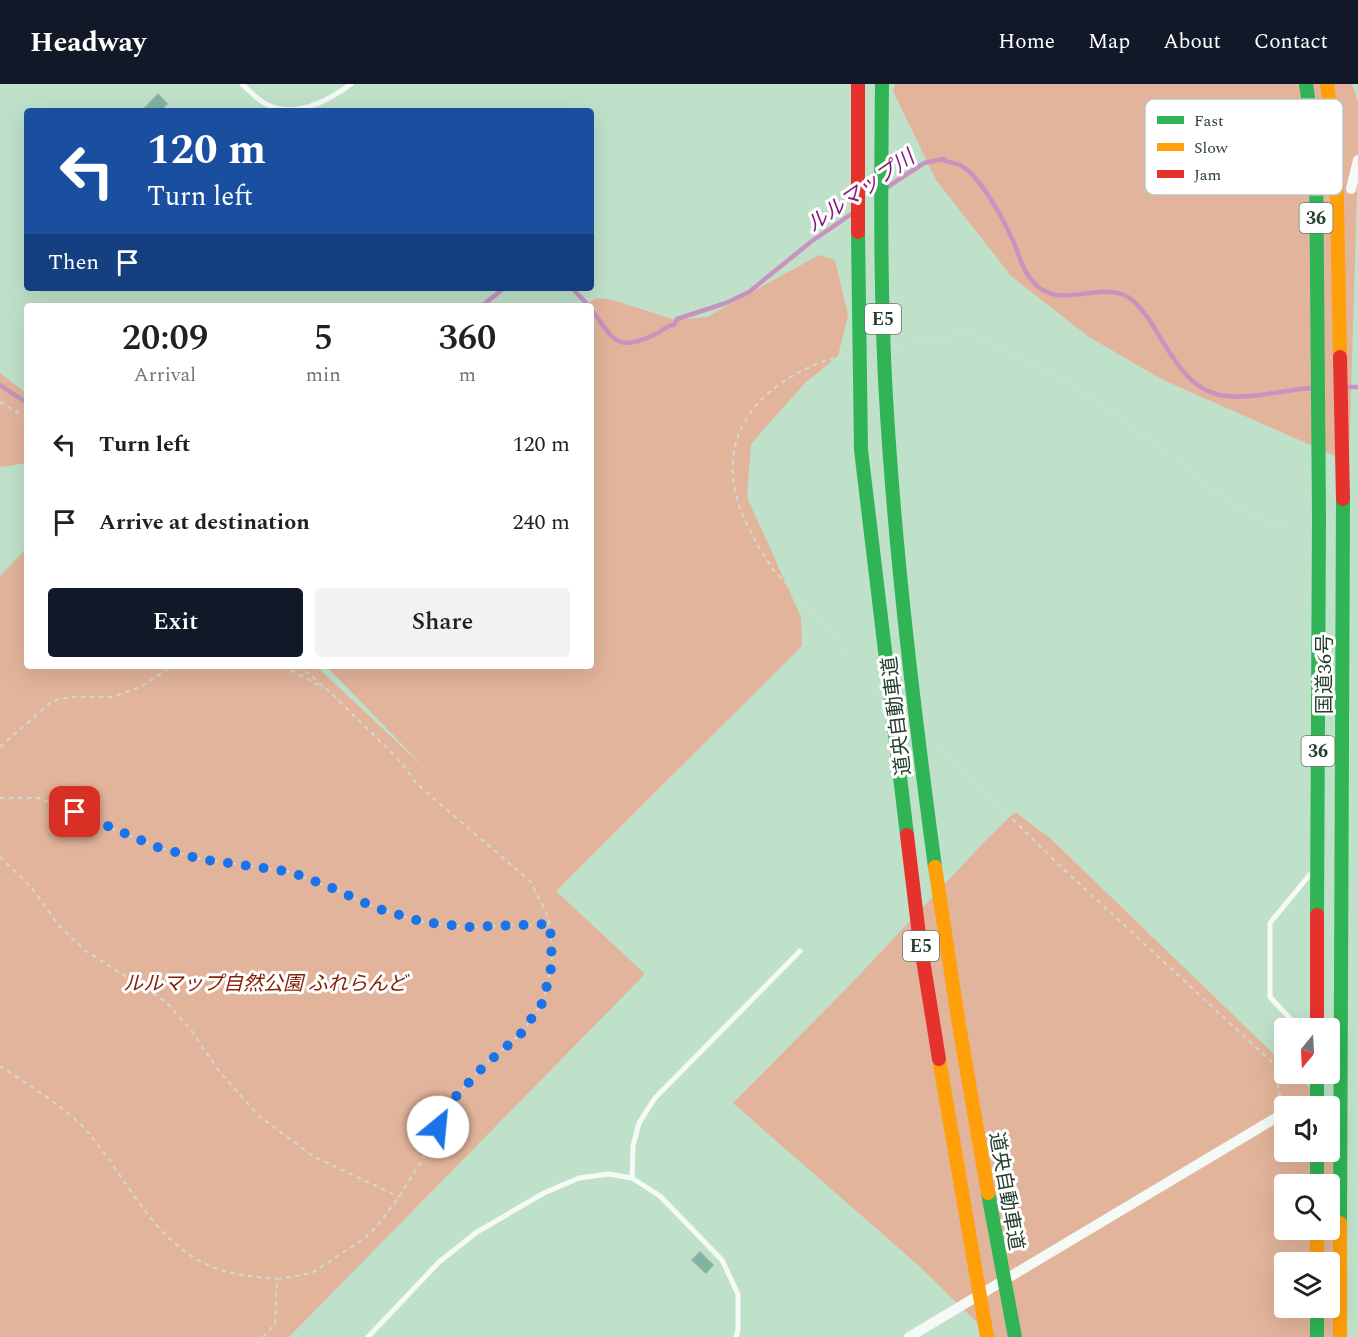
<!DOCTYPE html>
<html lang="en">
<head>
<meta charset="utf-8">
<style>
	:root { --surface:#fff; --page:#f2f2f2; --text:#202124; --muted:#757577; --accent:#111827 }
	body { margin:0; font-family:Spectral,"Noto Sans JP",serif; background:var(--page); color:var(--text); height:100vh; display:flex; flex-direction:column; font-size:22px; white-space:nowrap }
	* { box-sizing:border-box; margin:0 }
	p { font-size:20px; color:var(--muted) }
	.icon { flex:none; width:33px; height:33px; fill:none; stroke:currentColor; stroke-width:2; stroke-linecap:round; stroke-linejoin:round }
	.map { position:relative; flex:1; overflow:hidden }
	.side { position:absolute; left:24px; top:219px; width:570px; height:366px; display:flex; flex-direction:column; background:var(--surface); border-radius:6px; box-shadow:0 6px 24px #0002 }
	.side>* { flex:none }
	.hud { position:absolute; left:24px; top:24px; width:570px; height:183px; border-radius:6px; box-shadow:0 6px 24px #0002; background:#1a4fa0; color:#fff; overflow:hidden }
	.needle { width:39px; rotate:198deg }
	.tools { position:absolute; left:1274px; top:934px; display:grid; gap:12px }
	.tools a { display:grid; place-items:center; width:66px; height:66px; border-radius:6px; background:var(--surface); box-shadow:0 6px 24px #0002; font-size:30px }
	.pin { position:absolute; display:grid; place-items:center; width:51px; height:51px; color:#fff; margin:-26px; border-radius:12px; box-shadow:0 3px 9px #0006 }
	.me { position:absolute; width:66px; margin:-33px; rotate:28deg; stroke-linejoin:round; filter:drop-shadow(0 0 4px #0008) }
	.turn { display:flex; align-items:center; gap:21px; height:126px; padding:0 24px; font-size:27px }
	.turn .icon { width:78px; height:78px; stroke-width:2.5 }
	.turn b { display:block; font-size:42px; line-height:51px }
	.then { display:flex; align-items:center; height:57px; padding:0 24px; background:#0003; gap:12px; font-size:22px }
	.eta { display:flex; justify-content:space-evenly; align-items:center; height:102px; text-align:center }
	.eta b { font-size:36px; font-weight:600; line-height:42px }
	.cta { display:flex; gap:12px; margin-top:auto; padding:12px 24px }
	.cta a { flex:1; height:69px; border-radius:6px; background:var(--accent); color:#fff; font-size:24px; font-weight:600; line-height:69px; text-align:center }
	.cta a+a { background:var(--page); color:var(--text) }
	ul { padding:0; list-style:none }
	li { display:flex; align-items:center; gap:18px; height:78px; padding:0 24px }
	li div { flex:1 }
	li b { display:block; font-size:22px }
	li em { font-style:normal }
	header { display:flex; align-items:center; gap:36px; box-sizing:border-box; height:84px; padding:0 30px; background:var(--accent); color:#fff }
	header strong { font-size:28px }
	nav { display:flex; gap:33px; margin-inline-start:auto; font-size:21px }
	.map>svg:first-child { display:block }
	.green { fill:#e2b49b; fill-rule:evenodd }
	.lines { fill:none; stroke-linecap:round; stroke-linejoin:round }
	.stream { stroke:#c893bf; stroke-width:4.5 }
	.building { fill:#7db4a2; stroke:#95b4a5; stroke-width:1.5 }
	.path { stroke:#cfdad2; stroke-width:2; stroke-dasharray:4.5 4.5; stroke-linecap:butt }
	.lane { stroke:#f5faf7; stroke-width:5 }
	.street { stroke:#f5faf7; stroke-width:10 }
	.fast { stroke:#30b455; stroke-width:14 }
	.slow { stroke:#ff9f0a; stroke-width:14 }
	.jam { stroke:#e5322d; stroke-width:14 }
	.route { stroke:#1a73e8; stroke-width:10; stroke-dasharray:0 18 }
	.labels { text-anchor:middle; stroke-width:6; stroke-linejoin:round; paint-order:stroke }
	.shield { fill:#fff; stroke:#66796d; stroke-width:1.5 }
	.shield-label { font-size:18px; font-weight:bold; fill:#253f2e }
	.street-label { font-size:20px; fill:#253f2e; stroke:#fff }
	.park-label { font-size:20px; font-style:italic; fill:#862106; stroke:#fff }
	.water-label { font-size:21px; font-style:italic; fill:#881a79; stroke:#fff }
	.key { fill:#fff; stroke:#bec5c0; stroke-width:1.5 }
	.key-label { font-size:16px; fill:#253f2e }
</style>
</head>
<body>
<header>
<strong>Headway</strong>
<nav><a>Home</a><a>Map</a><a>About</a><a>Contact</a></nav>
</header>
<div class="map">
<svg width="1358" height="1253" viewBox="0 0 1358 1253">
	<rect width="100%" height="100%" fill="#bfe1ca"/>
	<g class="green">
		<path d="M 895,0 L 1352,0 L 1358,18 L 1358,75 L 1349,378 L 1163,296 L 1089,253 L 1011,192 L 936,96 L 893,7 Z"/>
		<path d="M 819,171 L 835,176 L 848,231 L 838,272 L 805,299 L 751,360 L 747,413 L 801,533 L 802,562 L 556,807 L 645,890 L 289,1253 L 0,1253 L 0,492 L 27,464 L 27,582 L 316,582 L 428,687 L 326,582 L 591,582 L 591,222 L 583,222 L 597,214 L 613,216 L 675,236 L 707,233 Z"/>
		<path d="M 0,289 L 27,310 L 27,379 L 0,383 Z"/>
		<path d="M 1015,728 L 1050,754 L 1284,980 L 1284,990 L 1295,990 L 1329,1023 L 1284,1023 L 1284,1068 L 1329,1068 L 1329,1023 L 1346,1040 L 1346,1253 L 992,1253 L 918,1181 L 733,1019 L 848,903 L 986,756 ZM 1284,1101 L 1329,1101 L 1329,1146 L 1284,1146 ZM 1284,1179 L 1329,1179 L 1329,1224 L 1284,1224 Z"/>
	</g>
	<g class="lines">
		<g class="stream">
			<path d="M 886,104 L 924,79 L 944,75 L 943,76 C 948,78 955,79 960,81 C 980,91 1005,138 1014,159 C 1019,172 1024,189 1034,199 C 1059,226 1095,199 1124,211 C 1135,216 1143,227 1150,237 C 1169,266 1187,309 1227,312 C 1256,315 1285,305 1313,304"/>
			<path d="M 572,204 L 589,222"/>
			<path d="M 482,222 L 504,204"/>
			<path d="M 591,225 C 615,258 617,269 658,249 C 664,246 667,241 674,241 L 677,235 L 726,219 L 749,208 L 812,157 L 853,129"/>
			<path d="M 0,301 L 27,319"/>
			<path d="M 1346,303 L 1358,303"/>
		</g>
	</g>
	<g class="building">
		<path d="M 158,10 L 167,20 L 160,27 L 142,27 Z"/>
		<path d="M 700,1168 L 713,1181 L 706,1189 L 692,1176 Z"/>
	</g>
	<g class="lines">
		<g class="path">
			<path d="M 899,262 C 918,259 945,251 963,251 C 986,251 1011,267 1031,277 C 1107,319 1172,372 1240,426 C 1264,440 1274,439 1301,435"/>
			<path d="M 843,272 C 812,278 774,299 754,324 C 712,378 739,434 772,484 C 778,492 787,499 794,507 C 814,529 833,551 852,572"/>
			<path d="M 0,318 L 27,334"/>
			<path d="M 283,582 L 324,604"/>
			<path d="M 936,659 L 1056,778 L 1274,980 L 1281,1018"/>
			<path d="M 0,663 L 52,617 L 69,613 L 112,613 L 140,603 L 173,582"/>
			<path d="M 0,714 L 38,714 L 157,763 L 200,775 L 291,788 L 332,804 L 376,824 L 423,838 L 467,843 L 550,840"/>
			<path d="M 0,773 L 31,803 L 60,843 L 86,867 L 166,918 L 191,946 L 218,986 L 259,1032 L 313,1072 L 399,1113"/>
			<path d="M 0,982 C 25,999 64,1022 85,1045 C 125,1089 151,1157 210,1182 C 231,1191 254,1193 277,1195"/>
			<path d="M 263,1253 L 275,1240 L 277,1195 L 312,1189 L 365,1154 L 378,1141 L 399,1113 L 430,1063 L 446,1023 L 485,980 L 520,951 L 543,918 L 552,880 L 550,840 L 545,826 L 530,797 L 418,701 L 397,674 L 329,607 L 299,582"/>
		</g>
		<g class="lane">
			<path d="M 242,0 C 250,7 258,17 268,21 C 296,34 328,17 351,0"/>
			<path d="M 1300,945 L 1270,913 L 1270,839 L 1312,788"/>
			<path d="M 632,1094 L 633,1062 L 639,1039 L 655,1014 L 800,867"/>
			<path d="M 368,1253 L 439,1178 L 477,1148 L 544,1109 L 579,1094 L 609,1090 L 632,1094 L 660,1112 L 722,1176 L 738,1210 L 738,1246 L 736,1253"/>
		</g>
		<g class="street">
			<path d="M 1351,105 L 1358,76"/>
			<path d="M 909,1253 L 1284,1029"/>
		</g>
		<g class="fast">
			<path d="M 882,0 C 881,104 880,209 886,313 C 895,470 914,627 935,783"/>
			<path d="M 1306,0 L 1316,67 L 1319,433 L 1317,831"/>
			<path d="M 858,148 L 861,366 L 907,751"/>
			<path d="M 1317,990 L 1317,1023"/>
			<path d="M 1317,1068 L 1317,1101"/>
			<path d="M 988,1109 L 1015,1253"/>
			<path d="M 1340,1139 L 1343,415"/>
			<path d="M 1317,1224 L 1317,1253"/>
		</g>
		<g class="slow">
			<path d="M 1327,0 L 1336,67 L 1340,273"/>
			<path d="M 935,783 L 959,941 L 988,1109"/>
			<path d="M 939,975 L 987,1253"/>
			<path d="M 1317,1146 L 1317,1179"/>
			<path d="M 1340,1253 L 1340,1139"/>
		</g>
		<g class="jam">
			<path d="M 858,0 L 858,148"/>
			<path d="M 1340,273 L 1343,415"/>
			<path d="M 907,751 L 919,851 L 939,975"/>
			<path d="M 1317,945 L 1317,831"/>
		</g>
	</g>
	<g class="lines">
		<path class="route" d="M 75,728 L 157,763 L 200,775 L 291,788 L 332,804 L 376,824 L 423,838 L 467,843 L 550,840 L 552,880 L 543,918 L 520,951 L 486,980 L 446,1023 L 438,1043"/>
	</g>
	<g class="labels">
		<g class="shield">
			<rect x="1299.5" y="119" width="33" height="30" rx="4.5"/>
			<rect x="865" y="220" width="36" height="30" rx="4.5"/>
			<rect x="1301.5" y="652" width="33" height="30" rx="4.5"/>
			<rect x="903" y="847" width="36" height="30" rx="4.5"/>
		</g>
		<g class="shield-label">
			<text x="1316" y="140">36</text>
			<text x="883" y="241">E5</text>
			<text x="1318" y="673">36</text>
			<text x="921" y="868">E5</text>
		</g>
		<g class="street-label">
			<text transform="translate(1324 590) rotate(-90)" y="7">国道36号</text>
			<text transform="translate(896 632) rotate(-97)" y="7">道央自動車道</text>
			<text transform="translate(1007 1107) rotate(80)" y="7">道央自動車道</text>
		</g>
		<g class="park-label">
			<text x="265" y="906">ルルマップ自然公園 ふれらんど</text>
		</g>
		<g class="water-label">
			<text transform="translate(860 107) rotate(-35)" y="7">ルルマップ川</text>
		</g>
	</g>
	<rect x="1145" y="15" width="198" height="96" rx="9" class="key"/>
	<rect x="1157" y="32" width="27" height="8" fill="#30b455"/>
	<rect x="1157" y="59" width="27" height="8" fill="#ff9f0a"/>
	<rect x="1157" y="86" width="27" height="8" fill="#e5322d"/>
	<g class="key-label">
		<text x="1194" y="42">Fast</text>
		<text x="1194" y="69">Slow</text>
		<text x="1194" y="96">Jam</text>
	</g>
</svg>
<div class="tools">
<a><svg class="needle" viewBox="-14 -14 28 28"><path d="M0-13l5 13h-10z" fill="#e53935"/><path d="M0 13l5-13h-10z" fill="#757577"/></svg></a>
<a><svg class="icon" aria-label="sound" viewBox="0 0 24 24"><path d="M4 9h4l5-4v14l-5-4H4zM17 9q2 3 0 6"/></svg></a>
<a><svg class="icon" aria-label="search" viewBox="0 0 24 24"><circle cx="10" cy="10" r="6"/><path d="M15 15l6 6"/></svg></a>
<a><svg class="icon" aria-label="layers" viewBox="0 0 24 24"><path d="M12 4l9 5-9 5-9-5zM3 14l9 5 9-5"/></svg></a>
</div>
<div class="pin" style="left:75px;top:728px;background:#d93025"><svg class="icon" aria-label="arrive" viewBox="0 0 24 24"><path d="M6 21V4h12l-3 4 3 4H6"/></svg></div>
<svg class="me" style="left:438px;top:1043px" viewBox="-20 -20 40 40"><circle r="19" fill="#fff"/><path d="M0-13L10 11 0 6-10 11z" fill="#1a73e8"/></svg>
<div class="hud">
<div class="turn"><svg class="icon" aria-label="left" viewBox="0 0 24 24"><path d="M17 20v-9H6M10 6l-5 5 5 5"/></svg><div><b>120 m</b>Turn left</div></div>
<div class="then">Then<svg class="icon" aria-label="arrive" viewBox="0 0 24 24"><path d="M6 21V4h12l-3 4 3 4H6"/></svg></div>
</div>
<section class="side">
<div class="eta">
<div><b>20:09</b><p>Arrival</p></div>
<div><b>5</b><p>min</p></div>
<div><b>360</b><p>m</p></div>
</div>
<ul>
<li><svg class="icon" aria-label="left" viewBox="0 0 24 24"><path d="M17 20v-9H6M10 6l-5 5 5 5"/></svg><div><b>Turn left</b></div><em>120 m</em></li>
<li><svg class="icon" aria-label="arrive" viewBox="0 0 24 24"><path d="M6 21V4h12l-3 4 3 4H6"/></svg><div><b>Arrive at destination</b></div><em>240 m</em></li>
</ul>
<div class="cta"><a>Exit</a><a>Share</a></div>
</section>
</div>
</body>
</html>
